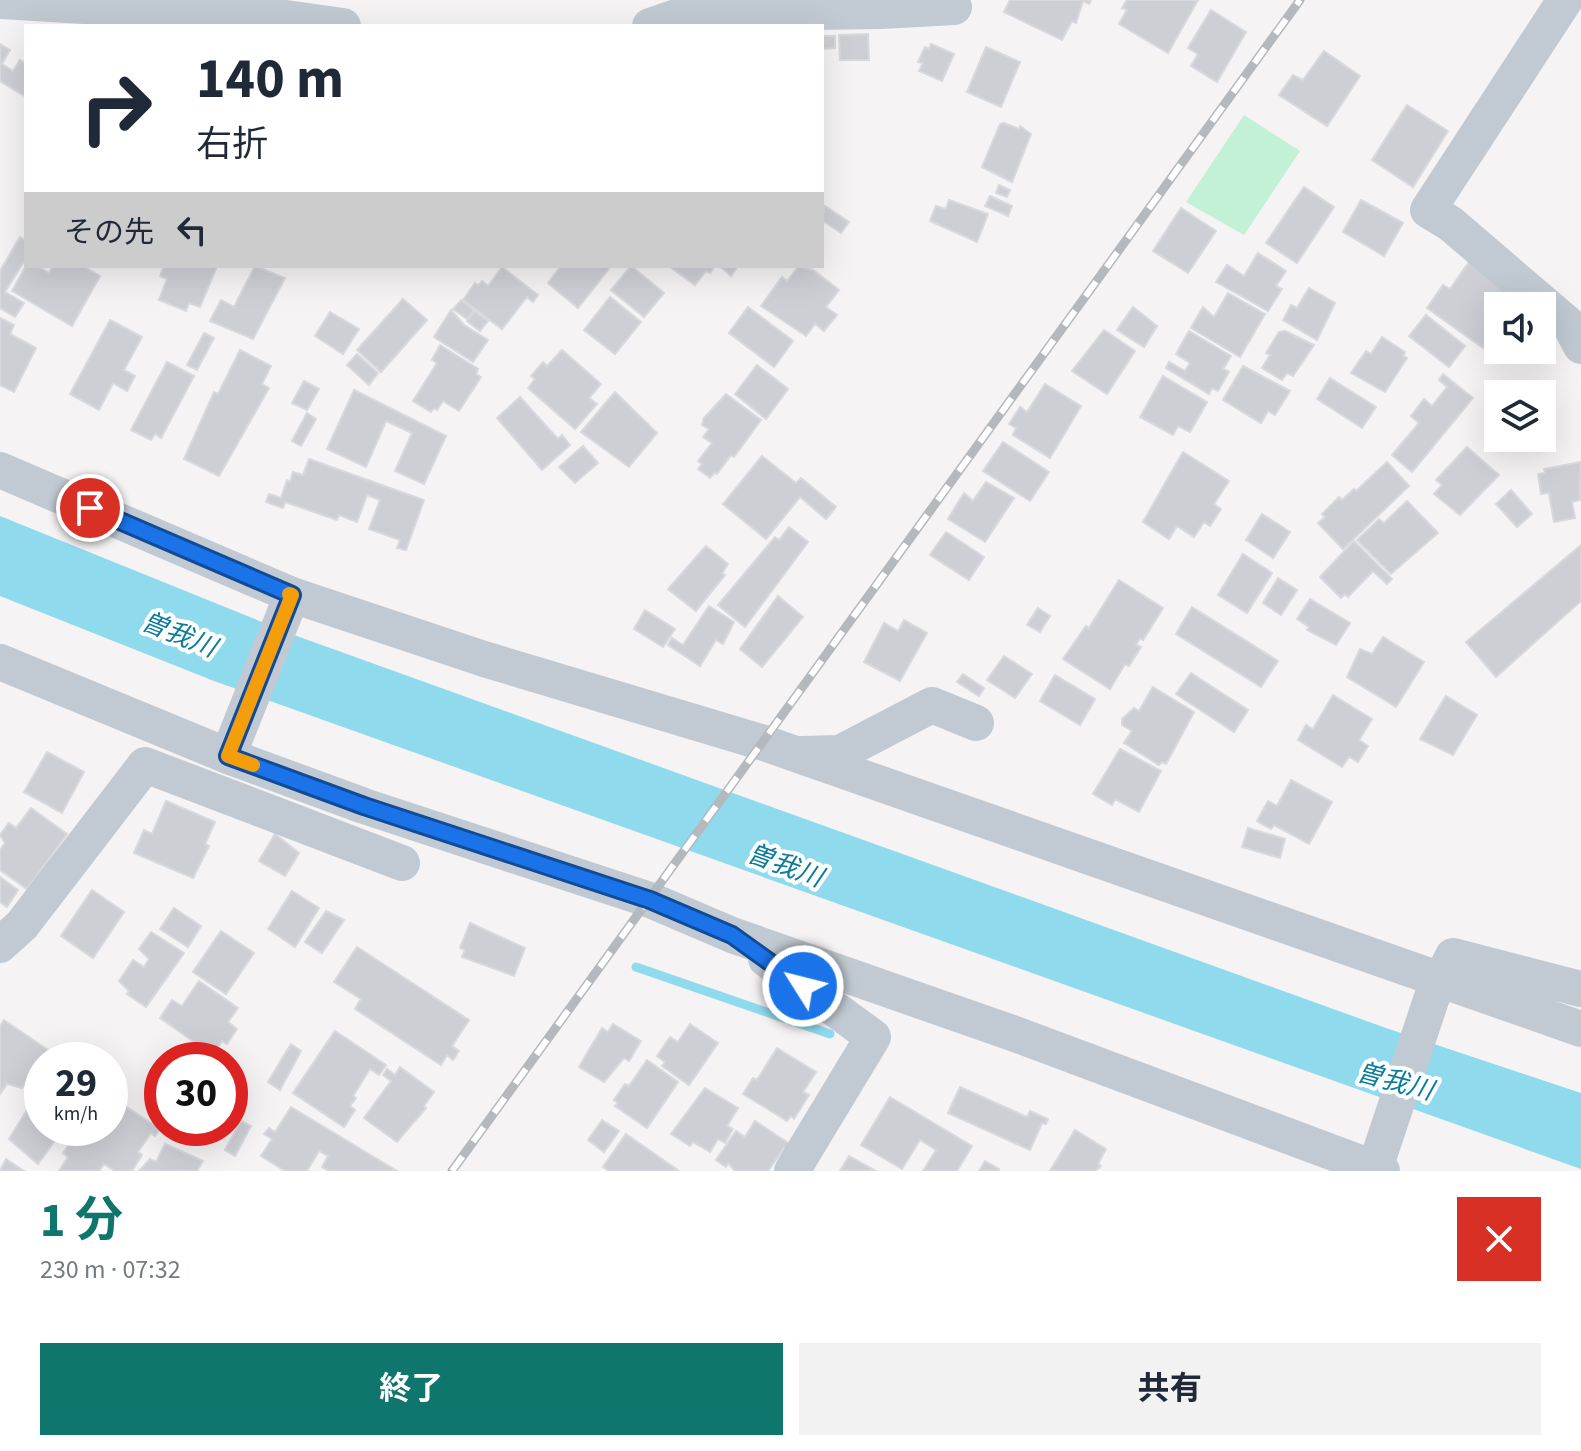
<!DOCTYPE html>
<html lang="ja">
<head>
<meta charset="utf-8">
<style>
	:root { --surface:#fff; --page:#f2f2f3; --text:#1f2937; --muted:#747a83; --accent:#0f766e }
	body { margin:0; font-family:"Source Sans 3","Noto Sans JP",sans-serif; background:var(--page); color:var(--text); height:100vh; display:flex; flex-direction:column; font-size:30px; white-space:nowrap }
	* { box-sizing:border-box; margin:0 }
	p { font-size:26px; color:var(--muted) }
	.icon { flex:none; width:44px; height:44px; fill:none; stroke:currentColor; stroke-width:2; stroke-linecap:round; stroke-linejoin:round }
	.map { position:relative; height:1171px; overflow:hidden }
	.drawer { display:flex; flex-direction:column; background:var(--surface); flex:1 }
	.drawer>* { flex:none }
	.banner { position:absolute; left:24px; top:24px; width:800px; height:244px; border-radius:0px; box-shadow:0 8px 32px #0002; background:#fff; color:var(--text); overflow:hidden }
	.fabs { position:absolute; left:1484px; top:292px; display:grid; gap:16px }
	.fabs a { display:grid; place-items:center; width:72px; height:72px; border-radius:0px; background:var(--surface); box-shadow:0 8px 32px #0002; font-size:40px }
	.speed { position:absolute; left:24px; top:1042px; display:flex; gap:16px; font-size:40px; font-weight:700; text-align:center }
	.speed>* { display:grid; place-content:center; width:104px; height:104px; border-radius:50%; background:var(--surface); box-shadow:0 8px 32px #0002; line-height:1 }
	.speed small { font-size:20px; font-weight:400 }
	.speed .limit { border:12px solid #d22; background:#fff; color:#111 }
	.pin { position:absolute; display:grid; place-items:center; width:68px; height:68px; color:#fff; margin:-34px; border:4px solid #fff; border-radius:50%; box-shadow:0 2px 8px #0007 }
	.me { position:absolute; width:88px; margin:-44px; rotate:306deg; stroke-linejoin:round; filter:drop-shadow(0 0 6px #0008) }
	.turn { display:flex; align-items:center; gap:28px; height:168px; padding:0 40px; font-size:36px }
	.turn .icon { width:104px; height:104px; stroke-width:2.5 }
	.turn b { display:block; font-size:56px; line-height:68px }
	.then { display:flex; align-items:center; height:76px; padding:0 40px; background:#0003; gap:16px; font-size:30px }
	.round { display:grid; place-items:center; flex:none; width:84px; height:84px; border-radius:0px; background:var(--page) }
	.head { display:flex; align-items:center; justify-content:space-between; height:136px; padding:0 40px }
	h1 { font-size:48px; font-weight:700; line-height:60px; color:var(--accent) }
	.button { display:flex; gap:16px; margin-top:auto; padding:16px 40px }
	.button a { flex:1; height:92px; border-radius:0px; background:var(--accent); color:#fff; font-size:32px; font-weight:700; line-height:92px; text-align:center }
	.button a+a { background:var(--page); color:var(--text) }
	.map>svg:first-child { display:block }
	.green { fill:#c3f1d5 }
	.water { fill:#90daee }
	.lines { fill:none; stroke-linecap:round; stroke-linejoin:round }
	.stream { stroke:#90daee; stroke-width:9 }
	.building { fill:#cdcfd5; stroke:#d7d9de; stroke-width:2 }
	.minor { stroke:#c1cad2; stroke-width:36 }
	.rail-casing { stroke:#b5b8bd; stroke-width:9 }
	.rail { stroke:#fff; stroke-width:6; stroke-dasharray:18; stroke-linecap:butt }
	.route-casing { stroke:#114b97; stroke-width:20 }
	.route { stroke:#1a73e8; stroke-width:14 }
	.slow { stroke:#f59e0b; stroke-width:14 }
	.labels { text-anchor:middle; stroke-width:8; stroke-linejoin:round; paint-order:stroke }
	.water-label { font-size:26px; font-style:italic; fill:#0c7c9b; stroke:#fff }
</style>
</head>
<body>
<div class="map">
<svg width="1581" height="1171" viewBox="0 0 1581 1171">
	<rect width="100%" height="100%" fill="#f5f3f3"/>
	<path class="green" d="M 1244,115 L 1300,151 L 1244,235 L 1186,202 Z"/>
	<path class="water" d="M 0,516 L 294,635 L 1386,1028 L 1581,1093 L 1581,1169 L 214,681 L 0,596 Z"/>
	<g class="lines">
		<path class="stream" d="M 636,967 L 830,1034"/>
	</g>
	<g class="building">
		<path d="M 1010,0 L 1091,0 L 1089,4 L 1083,1 L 1076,23 L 1072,21 L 1062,40 L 1004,12 Z"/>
		<path d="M 1127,0 L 1198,0 L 1168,53 L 1119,24 L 1127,10 L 1122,8 Z"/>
		<path d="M 1211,10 L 1246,32 L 1217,82 L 1191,66 L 1198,54 L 1188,48 Z"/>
		<path d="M 868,34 L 869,60 L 840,60 L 839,35 Z"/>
		<path d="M 822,36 L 835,36 L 835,48 L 822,49 Z"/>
		<path d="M 0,44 L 10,50 L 2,64 L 13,71 L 20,60 L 26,64 L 26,97 L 0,81 Z"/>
		<path d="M 931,44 L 954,54 L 942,81 L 919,71 L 923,63 L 918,62 L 925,47 L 929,49 Z"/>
		<path d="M 986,47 L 1020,62 L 1001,107 L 967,92 Z"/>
		<path d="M 1324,51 L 1360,76 L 1327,126 L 1279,95 L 1293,75 L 1303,80 Z"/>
		<path d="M 1407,105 L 1448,131 L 1413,187 L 1372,160 Z"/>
		<path d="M 1004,123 L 1019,129 L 1020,126 L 1031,134 L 1012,182 L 982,167 L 1000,124 Z"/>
		<path d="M 999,185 L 1010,190 L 1007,197 L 996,193 Z"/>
		<path d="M 1304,187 L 1334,207 L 1297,263 L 1266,243 Z"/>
		<path d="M 990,196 L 1012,206 L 1008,216 L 985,206 Z"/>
		<path d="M 949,200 L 988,214 L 977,242 L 930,221 L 936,206 L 946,209 Z"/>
		<path d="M 1361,200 L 1403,223 L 1384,256 L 1343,232 Z"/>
		<path d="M 825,206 L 849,222 L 841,233 L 822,220 Z"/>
		<path d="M 1181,208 L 1216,231 L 1188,273 L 1153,251 Z"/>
		<path d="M 20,237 L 26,241 L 26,258 L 5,292 L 24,303 L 15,317 L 0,308 L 0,271 Z"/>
		<path d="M 1258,253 L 1286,271 L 1276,286 L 1282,289 L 1268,311 L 1216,282 L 1227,265 L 1244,276 Z"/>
		<path d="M 1469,262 L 1509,290 L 1491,315 L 1498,320 L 1498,333 L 1486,350 L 1427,308 L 1443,285 L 1450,289 Z"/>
		<path d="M 26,266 L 37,266 L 49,273 L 53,266 L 83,266 L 100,276 L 72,326 L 12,291 Z"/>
		<path d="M 164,266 L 217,266 L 200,307 L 189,303 L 186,311 L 159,300 L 167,279 L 160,276 Z"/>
		<path d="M 255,266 L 285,278 L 253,339 L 210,321 L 221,300 L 234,307 Z"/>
		<path d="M 561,266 L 611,266 L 578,308 L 548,283 Z"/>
		<path d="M 631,266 L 664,293 L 644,317 L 611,290 Z"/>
		<path d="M 669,266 L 715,266 L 710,273 L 706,271 L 695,285 Z"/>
		<path d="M 720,266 L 738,266 L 731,276 Z"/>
		<path d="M 799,266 L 813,270 L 839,290 L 826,307 L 837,315 L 824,331 L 815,324 L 806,336 L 761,306 L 782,277 L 787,281 Z"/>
		<path d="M 502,267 L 538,295 L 533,302 L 527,297 L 502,329 L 463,300 L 475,283 L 478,286 L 482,281 L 488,286 Z"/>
		<path d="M 1309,288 L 1335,303 L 1317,340 L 1283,320 L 1291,305 L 1297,308 Z"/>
		<path d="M 1228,293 L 1265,314 L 1240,357 L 1191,328 L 1203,307 L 1214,317 Z"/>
		<path d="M 610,297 L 641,322 L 615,354 L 584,330 Z"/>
		<path d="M 403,299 L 427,320 L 381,372 L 357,350 Z"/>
		<path d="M 461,300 L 474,310 L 467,319 L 453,309 Z"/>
		<path d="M 748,307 L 793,341 L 774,367 L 729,333 Z"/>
		<path d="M 1133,307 L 1157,326 L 1144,347 L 1117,330 Z"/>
		<path d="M 451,310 L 464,325 L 488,340 L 473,362 L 434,337 Z"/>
		<path d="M 475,311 L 488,321 L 480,331 L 467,321 Z"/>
		<path d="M 330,312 L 359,329 L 343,354 L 315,336 Z"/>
		<path d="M 1426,315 L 1465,346 L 1449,367 L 1409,336 Z"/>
		<path d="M 0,318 L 14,325 L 10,334 L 36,348 L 14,392 L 0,385 Z"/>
		<path d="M 110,320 L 142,337 L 124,370 L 135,376 L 127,391 L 113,383 L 99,410 L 70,394 Z"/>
		<path d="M 1104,330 L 1135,351 L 1107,394 L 1072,371 Z"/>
		<path d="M 1189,331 L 1231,356 L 1223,369 L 1229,372 L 1218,391 L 1212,388 L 1209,394 L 1166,368 L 1169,362 L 1185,371 L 1190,363 L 1176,354 Z"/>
		<path d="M 1285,331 L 1314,345 L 1293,376 L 1287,373 L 1282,380 L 1262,368 L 1270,355 L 1266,353 L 1279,332 Z"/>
		<path d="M 204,333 L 214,338 L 197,370 L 187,365 Z"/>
		<path d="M 1382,337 L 1405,352 L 1403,356 L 1407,358 L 1385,392 L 1351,373 L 1366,351 L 1371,354 Z"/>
		<path d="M 440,345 L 478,369 L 476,374 L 481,377 L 459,411 L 443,401 L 437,410 L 434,408 L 431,412 L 413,401 L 437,363 L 432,360 Z"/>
		<path d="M 240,350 L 271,366 L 262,384 L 269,388 L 219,476 L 184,459 L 214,392 L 218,394 Z"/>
		<path d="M 562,350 L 601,384 L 589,398 L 597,404 L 575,429 L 528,388 L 535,379 L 531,376 L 543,362 L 547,366 Z"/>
		<path d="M 357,354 L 378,373 L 369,385 L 347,365 Z"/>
		<path d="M 167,362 L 194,376 L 161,438 L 155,434 L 151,440 L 131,430 Z"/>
		<path d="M 757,365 L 788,389 L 766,419 L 735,394 Z"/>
		<path d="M 1243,366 L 1290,391 L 1275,415 L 1268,411 L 1261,423 L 1223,400 Z"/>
		<path d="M 1443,374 L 1473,398 L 1412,472 L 1392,455 L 1419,423 L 1411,416 L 1424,399 L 1432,406 L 1447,387 L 1439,380 Z"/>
		<path d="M 1163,376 L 1207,402 L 1190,432 L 1178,426 L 1173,435 L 1140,417 Z"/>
		<path d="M 1330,378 L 1376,407 L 1362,428 L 1317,399 Z"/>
		<path d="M 304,381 L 319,389 L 307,410 L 292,403 Z"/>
		<path d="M 1045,384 L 1081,406 L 1050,458 L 1013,435 L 1016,428 L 1009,424 L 1020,407 L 1027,412 Z"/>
		<path d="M 354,390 L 446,436 L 424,484 L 395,471 L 412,433 L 386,421 L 366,467 L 327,449 Z"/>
		<path d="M 615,392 L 657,433 L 629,467 L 581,432 Z"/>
		<path d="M 726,394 L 761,420 L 734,457 L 731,455 L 717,474 L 715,472 L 710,478 L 698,469 L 702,464 L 698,461 L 712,443 L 703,437 L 709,429 L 702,425 L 704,418 Z"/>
		<path d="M 520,397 L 558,439 L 562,435 L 570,445 L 542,470 L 497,418 Z"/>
		<path d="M 307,413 L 316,419 L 301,446 L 292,441 Z"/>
		<path d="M 1003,442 L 1049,472 L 1030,501 L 983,471 Z"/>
		<path d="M 583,446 L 598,463 L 575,483 L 559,467 Z"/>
		<path d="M 1467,447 L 1499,475 L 1460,515 L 1434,494 L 1442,485 L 1436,480 Z"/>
		<path d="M 1183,452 L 1229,481 L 1214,504 L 1221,509 L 1210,526 L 1204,522 L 1194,537 L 1177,526 L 1169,539 L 1143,522 Z"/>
		<path d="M 762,456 L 796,483 L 801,478 L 836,507 L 826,519 L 800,497 L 766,539 L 723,504 Z"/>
		<path d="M 309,459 L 424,500 L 406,550 L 397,548 L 400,540 L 369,529 L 380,500 L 367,495 L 357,522 L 339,515 L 337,520 L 285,502 L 283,508 L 266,502 L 269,494 L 281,498 L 287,480 L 290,482 L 293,472 L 303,475 Z"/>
		<path d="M 1387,462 L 1409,486 L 1343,549 L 1318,523 L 1325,517 L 1322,514 L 1339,497 L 1342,500 L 1354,489 L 1356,491 Z"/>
		<path d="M 1581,462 L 1580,500 L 1572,502 L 1575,518 L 1554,522 L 1549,493 L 1541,494 L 1538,474 L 1545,473 L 1544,469 Z"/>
		<path d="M 986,482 L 1014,498 L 985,542 L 948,519 L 964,493 L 973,501 Z"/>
		<path d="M 1511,490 L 1532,514 L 1517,527 L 1496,504 Z"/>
		<path d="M 1407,501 L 1438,533 L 1391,574 L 1357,540 L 1379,519 L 1384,523 Z"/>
		<path d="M 1262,514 L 1290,532 L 1273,558 L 1246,540 Z"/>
		<path d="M 789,527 L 808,542 L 745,627 L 718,605 L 775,537 L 779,540 Z"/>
		<path d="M 946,532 L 984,557 L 969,580 L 930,555 Z"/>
		<path d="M 1354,541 L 1392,579 L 1387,584 L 1373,571 L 1348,597 L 1345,594 L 1341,598 L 1320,577 Z"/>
		<path d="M 1581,545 L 1581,601 L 1496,677 L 1466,642 Z"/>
		<path d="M 706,546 L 728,564 L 722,573 L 725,575 L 696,611 L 668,589 Z"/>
		<path d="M 1243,554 L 1272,573 L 1247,613 L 1218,595 Z"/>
		<path d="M 1278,578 L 1297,590 L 1281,615 L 1263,603 Z"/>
		<path d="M 1119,580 L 1163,608 L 1143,640 L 1140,638 L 1136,645 L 1141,647 L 1129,666 L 1125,664 L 1110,689 L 1063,659 L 1086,626 L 1089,628 Z"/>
		<path d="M 778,596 L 803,617 L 762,667 L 740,649 Z"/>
		<path d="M 1310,599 L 1350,623 L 1336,645 L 1307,630 L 1309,627 L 1297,619 Z"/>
		<path d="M 709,606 L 734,622 L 723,644 L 716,640 L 700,666 L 668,645 L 672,638 L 683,645 Z"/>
		<path d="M 1192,607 L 1278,661 L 1261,687 L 1176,634 Z"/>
		<path d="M 1038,608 L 1050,616 L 1040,632 L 1027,625 Z"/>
		<path d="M 645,610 L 675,629 L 663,647 L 634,629 Z"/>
		<path d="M 904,620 L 927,633 L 900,681 L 864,662 L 884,623 L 898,631 Z"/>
		<path d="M 1383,637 L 1424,662 L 1396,707 L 1347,677 L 1360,649 L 1372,654 Z"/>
		<path d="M 1004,656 L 1032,674 L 1015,698 L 987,680 Z"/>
		<path d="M 1191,673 L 1248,710 L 1234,732 L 1176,694 Z"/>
		<path d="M 963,674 L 984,688 L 979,696 L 957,682 Z"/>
		<path d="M 1055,675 L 1095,699 L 1080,725 L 1040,701 Z"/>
		<path d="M 1153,687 L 1194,712 L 1166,764 L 1162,762 L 1159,765 L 1124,743 L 1132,731 L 1122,725 L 1122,719 L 1134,708 L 1139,711 Z"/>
		<path d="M 1333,695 L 1372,719 L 1359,740 L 1368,746 L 1358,762 L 1349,757 L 1342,767 L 1298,740 L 1306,725 L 1313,729 Z"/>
		<path d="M 1446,696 L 1477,715 L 1453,755 L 1420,739 Z"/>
		<path d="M 1120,749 L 1161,771 L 1139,812 L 1115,799 L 1112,805 L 1093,794 Z"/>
		<path d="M 47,752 L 84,772 L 62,813 L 24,792 Z"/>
		<path d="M 1291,780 L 1332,802 L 1309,844 L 1274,825 L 1271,829 L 1257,821 L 1268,801 L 1277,806 Z"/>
		<path d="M 166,801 L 215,822 L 205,844 L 209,846 L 193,878 L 134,853 L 144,830 L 152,834 Z"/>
		<path d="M 31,808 L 67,834 L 27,889 L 0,870 L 0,850 L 5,843 L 0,835 L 9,823 L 16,828 Z"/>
		<path d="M 1248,828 L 1285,839 L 1280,858 L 1242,847 Z"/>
		<path d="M 275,834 L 299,853 L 285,876 L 259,861 Z"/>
		<path d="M 0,877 L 18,890 L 7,907 L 0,902 Z"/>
		<path d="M 92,890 L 124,912 L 93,958 L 61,936 Z"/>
		<path d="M 292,891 L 319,908 L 295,947 L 268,929 Z"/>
		<path d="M 174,908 L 201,926 L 188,947 L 160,929 Z"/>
		<path d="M 326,911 L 344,920 L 322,953 L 305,942 Z"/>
		<path d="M 470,923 L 525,948 L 514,976 L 462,957 L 465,950 L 460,948 Z"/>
		<path d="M 221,931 L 254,953 L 226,994 L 193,972 Z"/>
		<path d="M 151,932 L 184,953 L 146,1007 L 127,994 L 129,991 L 119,981 L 133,960 L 144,967 L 149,959 L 139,949 Z"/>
		<path d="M 357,947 L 469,1020 L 452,1046 L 459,1051 L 453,1060 L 447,1055 L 441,1065 L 355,1009 L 361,999 L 334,982 Z"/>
		<path d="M 199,981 L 238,1008 L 228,1022 L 237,1029 L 227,1044 L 222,1041 L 213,1055 L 160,1018 L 172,1000 L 182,1006 Z"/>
		<path d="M 4,1020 L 48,1050 L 22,1088 L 7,1084 L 0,1094 L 0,1026 Z"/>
		<path d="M 613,1024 L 641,1041 L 629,1061 L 624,1058 L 604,1082 L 579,1067 L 602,1028 L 608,1032 Z"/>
		<path d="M 690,1024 L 718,1043 L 689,1085 L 662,1066 L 665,1062 L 657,1056 L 670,1037 L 678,1042 Z"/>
		<path d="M 335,1031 L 386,1065 L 379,1075 L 370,1069 L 353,1096 L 356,1098 L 350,1106 L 355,1110 L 344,1127 L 293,1093 Z"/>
		<path d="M 291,1044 L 301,1051 L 280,1090 L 268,1082 Z"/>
		<path d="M 777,1048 L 816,1072 L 803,1092 L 809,1095 L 794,1119 L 791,1116 L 787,1121 L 743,1094 L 753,1078 L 757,1080 Z"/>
		<path d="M 647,1060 L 678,1082 L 647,1128 L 615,1106 L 618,1103 L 614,1100 L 625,1084 L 629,1086 Z"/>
		<path d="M 400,1067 L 434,1092 L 424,1106 L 426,1108 L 397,1142 L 364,1118 L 391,1081 L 383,1075 L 387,1069 L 395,1075 Z"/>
		<path d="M 42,1086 L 42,1128 L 64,1128 L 38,1164 L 9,1139 Z"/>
		<path d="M 960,1087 L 1027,1117 L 1030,1111 L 1048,1119 L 1046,1124 L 1042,1123 L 1030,1150 L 948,1113 Z"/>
		<path d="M 705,1088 L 738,1108 L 727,1126 L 733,1129 L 725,1143 L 718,1139 L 710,1152 L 693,1142 L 690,1146 L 671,1134 Z"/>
		<path d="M 890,1097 L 972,1146 L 957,1171 L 923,1171 L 936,1150 L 920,1140 L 902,1169 L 861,1145 Z"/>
		<path d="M 116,1100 L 160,1129 L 155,1136 L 151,1133 L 138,1152 L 142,1155 L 132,1171 L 115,1171 L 104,1164 L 99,1171 L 59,1171 L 68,1157 L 63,1153 L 75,1136 L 80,1139 L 87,1128 L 110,1128 L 110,1109 Z"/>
		<path d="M 291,1107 L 397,1171 L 329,1171 L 322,1167 L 328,1156 L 319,1151 L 307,1171 L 285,1171 L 261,1156 L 272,1139 L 264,1134 L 269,1128 L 275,1132 Z"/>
		<path d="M 602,1120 L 619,1131 L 604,1152 L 588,1140 Z"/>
		<path d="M 241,1121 L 251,1126 L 235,1156 L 225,1150 Z"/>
		<path d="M 755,1121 L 793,1146 L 789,1152 L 784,1148 L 768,1171 L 735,1171 L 728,1163 L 726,1167 L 716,1160 L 736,1131 L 745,1137 Z"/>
		<path d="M 1075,1130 L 1106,1149 L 1098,1164 L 1101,1166 L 1095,1171 L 1050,1171 Z"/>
		<path d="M 626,1134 L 679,1171 L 609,1171 L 603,1167 Z"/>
		<path d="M 165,1144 L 203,1161 L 197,1171 L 139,1171 L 150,1159 L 156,1162 Z"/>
		<path d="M 849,1156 L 876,1171 L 840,1171 Z"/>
		<path d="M 6,1159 L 24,1171 L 0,1171 Z"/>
		<path d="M 985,1161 L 999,1169 L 998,1171 L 979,1171 Z"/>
	</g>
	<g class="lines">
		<g class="minor">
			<path d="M 1565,0 L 1428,210 L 1451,224 L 1571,327 L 1581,346"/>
			<path d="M 0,1 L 286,18 L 343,26"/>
			<path d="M 650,26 L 685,14 L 881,11 L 954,7"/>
			<path d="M 0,470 L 292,595 L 484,659 L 764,743 L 1581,1029"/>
			<path d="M 0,662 L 228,756 L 364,806 L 650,900 L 732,935 L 1015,1034 L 1382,1171"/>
			<path d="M 802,754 L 840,753 L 932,705 L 976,723"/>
			<path d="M 228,756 L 292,595"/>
			<path d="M 0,945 L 22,925 L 145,765 L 402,863"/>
			<path d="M 766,959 L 873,1037 L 792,1171"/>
			<path d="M 1374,1171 L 1432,997 L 1453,956 L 1581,989"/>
		</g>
		<g class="rail-casing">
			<path id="rail" d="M 452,1171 L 1300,0"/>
		</g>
		<use href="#rail" class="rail"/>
	</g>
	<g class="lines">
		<g class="route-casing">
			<path id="route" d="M 90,508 L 292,595 L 228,756 L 364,806 L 650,900 L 732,935 L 803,986"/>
		</g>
		<use href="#route" class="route"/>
		<path class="slow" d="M 253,765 L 228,756 L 292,595 L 289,594"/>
	</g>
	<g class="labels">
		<g class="water-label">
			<text transform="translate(179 634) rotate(22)" y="9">曽我川</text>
			<text transform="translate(785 865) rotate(20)" y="9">曽我川</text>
			<text transform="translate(1395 1081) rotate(15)" y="9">曽我川</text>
		</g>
	</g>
</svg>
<div class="fabs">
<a><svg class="icon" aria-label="sound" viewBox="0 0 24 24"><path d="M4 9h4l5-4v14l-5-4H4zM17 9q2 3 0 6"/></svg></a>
<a><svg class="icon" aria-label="layers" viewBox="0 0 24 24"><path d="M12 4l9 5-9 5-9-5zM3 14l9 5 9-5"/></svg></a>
</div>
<div class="speed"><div>29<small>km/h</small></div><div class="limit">30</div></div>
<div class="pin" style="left:90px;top:508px;background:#d93025"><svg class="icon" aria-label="arrive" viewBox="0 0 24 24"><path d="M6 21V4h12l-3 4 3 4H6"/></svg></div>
<svg class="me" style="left:803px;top:986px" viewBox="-20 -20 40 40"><circle r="17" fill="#1a73e8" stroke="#fff" stroke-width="3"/><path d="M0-11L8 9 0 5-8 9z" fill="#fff"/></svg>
<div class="banner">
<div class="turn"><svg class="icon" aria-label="right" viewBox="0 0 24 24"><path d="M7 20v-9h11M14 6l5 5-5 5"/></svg><div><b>140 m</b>右折</div></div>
<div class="then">その先<svg class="icon" aria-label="left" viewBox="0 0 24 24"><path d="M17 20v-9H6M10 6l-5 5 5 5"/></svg></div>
</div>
</div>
<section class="drawer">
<div class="head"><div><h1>1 分</h1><p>230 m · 07:32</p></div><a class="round" style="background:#d93025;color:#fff"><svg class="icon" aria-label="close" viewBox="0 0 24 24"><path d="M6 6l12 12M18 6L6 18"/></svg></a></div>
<div class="button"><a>終了</a><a>共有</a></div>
</section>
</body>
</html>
